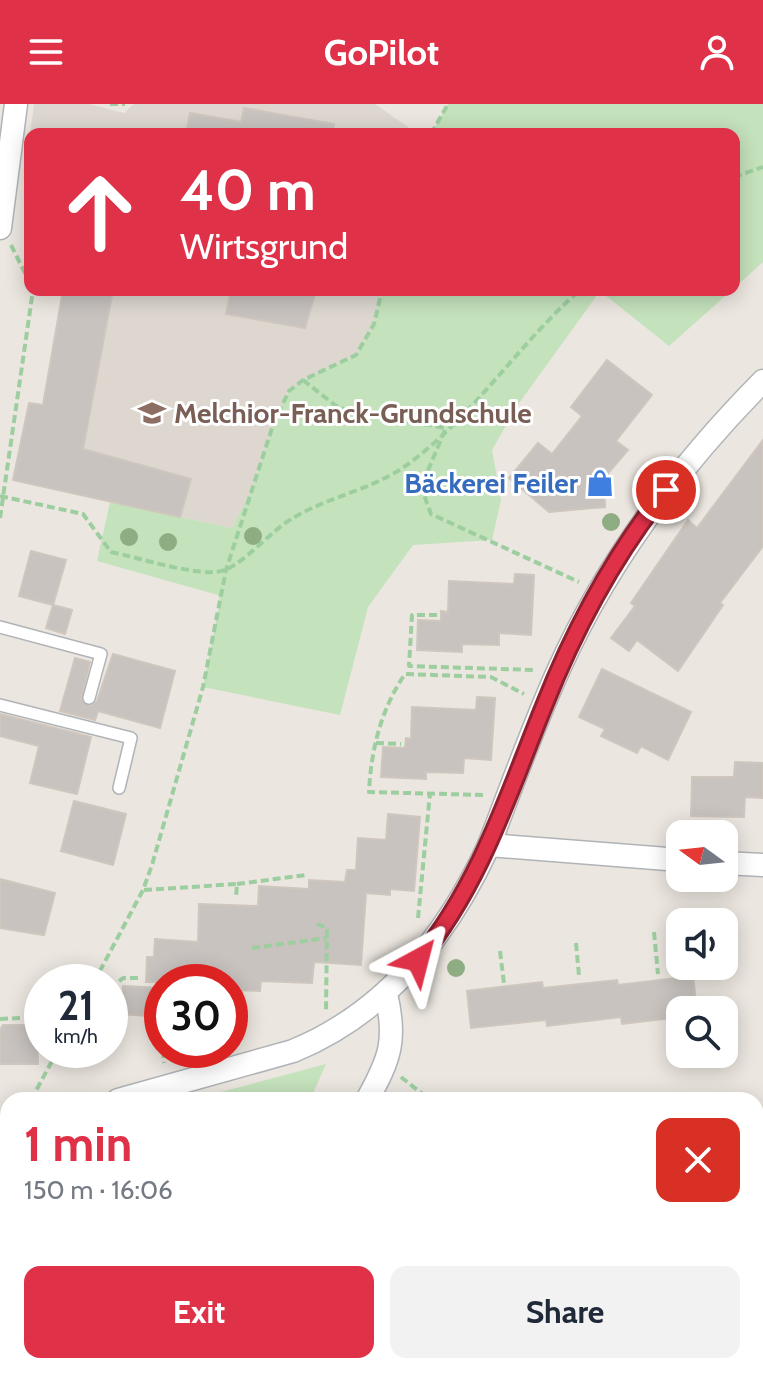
<!DOCTYPE html>
<html lang="en">
<head>
<meta charset="utf-8">
<style>
	:root { --surface:#fff; --page:#f2f2f3; --text:#1f2937; --muted:#747a83; --accent:#df3148 }
	body { margin:0; font-family:Cabin,sans-serif; background:var(--page); color:var(--text); height:100vh; display:flex; flex-direction:column; font-size:30px; white-space:nowrap }
	* { box-sizing:border-box; margin:0 }
	p { font-size:26px; color:var(--muted) }
	.icon { flex:none; width:44px; height:44px; fill:none; stroke:currentColor; stroke-width:2; stroke-linecap:round; stroke-linejoin:round }
	.map { position:relative; flex:1; overflow:hidden }
	.side { position:absolute; left:0px; top:988px; width:764px; height:282px; display:flex; flex-direction:column; background:var(--surface); border-radius:24px 24px 0 0; box-shadow:0 4px 20px #0003 }
	.side>* { flex:none }
	.top-card { position:absolute; left:24px; top:24px; width:716px; height:168px; border-radius:16px; box-shadow:0 4px 20px #0003; background:#df3148; color:#fff; overflow:hidden }
	.needle { width:52px; rotate:285deg }
	.controls { position:absolute; left:666px; top:716px; display:grid; gap:16px }
	.controls a { display:grid; place-items:center; width:72px; height:72px; border-radius:16px; background:var(--surface); box-shadow:0 4px 20px #0003; font-size:40px }
	.speed { position:absolute; left:24px; top:860px; display:flex; gap:16px; font-size:40px; font-weight:700; text-align:center }
	.speed>* { display:grid; place-content:center; width:104px; height:104px; border-radius:50%; background:var(--surface); box-shadow:0 4px 20px #0003; line-height:1 }
	.speed small { font-size:20px; font-weight:400 }
	.speed .limit { border:12px solid #d22; background:#fff; color:#111 }
	.pin { position:absolute; display:grid; place-items:center; width:68px; height:68px; color:#fff; margin:-34px; border:4px solid #fff; border-radius:50%; box-shadow:0 2px 8px #0007 }
	.me { position:absolute; width:88px; margin:-44px; rotate:38deg; stroke-linejoin:round; filter:drop-shadow(0 0 6px #0008) }
	.turn { display:flex; align-items:center; gap:28px; height:168px; padding:0 24px; font-size:36px }
	.turn .icon { width:104px; height:104px; stroke-width:2.5 }
	.turn b { display:block; font-size:56px; line-height:68px }
	.round { display:grid; place-items:center; flex:none; width:84px; height:84px; border-radius:16px; background:var(--page) }
	.headline { display:flex; align-items:center; justify-content:space-between; height:136px; padding:0 24px }
	h1 { font-size:48px; font-weight:700; line-height:60px; color:var(--accent) }
	.cta { display:flex; gap:16px; margin-top:auto; padding:16px 24px }
	.cta a { flex:1; height:92px; border-radius:16px; background:var(--accent); color:#fff; font-size:32px; font-weight:700; line-height:92px; text-align:center }
	.cta a+a { background:var(--page); color:var(--text) }
	header { display:flex; justify-content:space-between; align-items:center; height:104px; padding:0 24px; background:var(--accent); color:#fff; font-size:36px; font-weight:700 }
	.map>svg:first-child { display:block }
	.education { fill:#ddd7d0 }
	.green { fill:#c4e2bc }
	.building { fill:#c8c3bf; stroke:#cfc6be; stroke-width:2 }
	.lines { fill:none; stroke-linecap:round; stroke-linejoin:round }
	.service-casing { stroke:#b0b4b7; stroke-width:14 }
	.minor-casing { stroke:#b0b4b7; stroke-width:25 }
	.path { stroke:#9dcea0; stroke-width:4; stroke-dasharray:8 4; stroke-linecap:butt }
	.service { stroke:#fff; stroke-width:11 }
	.minor { stroke:#fff; stroke-width:22 }
	.tree { fill:#8fad83 }
	.route-casing { stroke:#91202f; stroke-width:20 }
	.route { stroke:#df3148; stroke-width:14 }
	.labels { text-anchor:middle; stroke-width:6; stroke-linejoin:round; paint-order:stroke }
	.education-label { font-size:28px; font-weight:bold; fill:#785e54; stroke:#fff; text-anchor:start }
	.shop-label { font-size:28px; font-weight:bold; fill:#366cbe; stroke:#fff; text-anchor:end }
</style>
</head>
<body>
<header><svg class="icon" aria-label="menu" viewBox="0 0 24 24"><path d="M4 6h16M4 12h16M4 18h16"/></svg>GoPilot<svg class="icon" aria-label="person" viewBox="0 0 24 24"><circle cx="12" cy="8" r="4"/><path d="M4 21q1-7 8-7t8 7"/></svg></header>
<div class="map">
<svg width="763" height="1269" viewBox="0 0 763 1269">
	<rect width="100%" height="100%" fill="#ebe6df"/>
	<g class="education">
		<path d="M 34,0 L 89,0 L 124,9 L 134,0 L 375,0 L 418,30 L 30,30 Z"/>
		<path d="M 63,186 L 382,186 L 374,220 L 356,251 L 304,276 L 274,318 L 253,383 L 232,424 L 13,376 L 29,299 L 43,301 Z"/>
	</g>
	<g class="green">
		<path d="M 448,0 L 763,0 L 763,158 L 734,184 L 734,30 L 431,30 Z"/>
		<path d="M 382,186 L 732,186 L 669,242 L 600,187 L 517,302 L 492,346 L 501,396 L 492,436 L 413,441 L 368,503 L 340,611 L 203,583 L 220,497 L 218,491 L 97,457 L 110,398 L 232,424 L 253,383 L 274,318 L 289,287 L 303,276 L 356,251 L 374,220 Z"/>
		<path d="M 326,960 L 310,996 L 191,996 Z"/>
		<path d="M 8,1044 L 8,1262 L 193,1262 L 190,1269 L 0,1269 L 0,1047 Z"/>
	</g>
	<g class="building">
		<path d="M 244,4 L 334,20 L 333,30 L 186,30 L 190,9 L 241,18 Z"/>
		<path d="M 63,186 L 113,186 L 83,345 L 191,375 L 180,413 L 13,376 L 29,299 L 43,301 Z"/>
		<path d="M 231,186 L 316,186 L 305,224 L 226,210 Z"/>
		<path d="M 607,256 L 652,291 L 616,337 L 628,346 L 604,374 L 605,403 L 549,408 L 509,374 L 538,339 L 552,350 L 582,312 L 571,303 Z"/>
		<path d="M 763,336 L 763,442 L 720,499 L 723,501 L 678,567 L 637,536 L 629,547 L 611,534 L 635,502 L 631,499 L 688,416 L 697,424 Z"/>
		<path d="M 31,447 L 66,456 L 53,501 L 19,492 Z"/>
		<path d="M 515,470 L 534,471 L 531,531 L 499,529 L 499,541 L 462,540 L 462,548 L 417,546 L 418,516 L 441,517 L 441,507 L 448,508 L 449,477 L 514,480 Z"/>
		<path d="M 53,501 L 72,506 L 65,530 L 46,524 Z"/>
		<path d="M 113,550 L 175,567 L 160,624 L 98,607 L 95,616 L 60,607 L 75,554 L 90,558 L 81,595 L 90,602 L 97,597 Z"/>
		<path d="M 602,565 L 691,608 L 668,656 L 641,642 L 637,649 L 601,632 L 605,625 L 579,613 Z"/>
		<path d="M 477,593 L 495,594 L 491,656 L 464,654 L 463,669 L 426,668 L 426,675 L 381,673 L 383,643 L 405,644 L 406,634 L 411,635 L 412,603 L 476,606 Z"/>
		<path d="M 0,610 L 91,633 L 77,690 L 30,679 L 39,642 L 0,632 Z"/>
		<path d="M 735,658 L 763,659 L 763,694 L 745,693 L 744,713 L 691,712 L 692,673 L 734,673 Z"/>
		<path d="M 74,697 L 126,710 L 113,761 L 61,747 Z"/>
		<path d="M 388,710 L 420,713 L 414,787 L 390,785 L 390,791 L 366,789 L 361,861 L 314,858 L 312,879 L 261,877 L 260,887 L 230,886 L 230,878 L 146,878 L 147,853 L 154,853 L 155,835 L 198,838 L 199,800 L 258,802 L 259,782 L 309,785 L 309,776 L 345,778 L 347,766 L 356,766 L 358,734 L 386,736 Z"/>
		<path d="M 0,775 L 55,789 L 44,831 L 0,824 Z"/>
		<path d="M 693,872 L 697,906 L 680,906 L 680,913 L 622,920 L 621,913 L 547,922 L 546,916 L 471,924 L 467,887 L 542,878 L 543,884 L 617,876 L 618,881 Z"/>
		<path d="M 123,882 L 162,884 L 162,913 L 121,910 Z"/>
		<path d="M 3,921 L 37,921 L 38,960 L 0,960 L 0,926 Z"/>
	</g>
	<g class="lines">
		<g class="service-casing">
			<g id="service">
				<path d="M 0,523 L 101,550 L 89,594"/>
				<path d="M 0,601 L 131,634 L 119,684"/>
			</g>
		</g>
		<g class="minor-casing">
			<g id="minor">
				<path d="M 0,124 L 16,0"/>
				<path d="M 489,741 C 512,682 533,622 559,565 C 608,456 680,361 763,277"/>
				<path d="M 724,759 L 763,761"/>
				<path d="M 118,996 L 293,947 C 386,909 448,830 489,741 L 680,756"/>
				<path d="M 367,996 C 390,955 397,936 386,890"/>
				<path d="M 0,1031 L 8,1029"/>
			</g>
		</g>
		<g class="path">
			<path d="M 110,0 L 125,0"/>
			<path d="M 431,30 L 448,0"/>
			<path d="M 734,73 L 763,63"/>
			<path d="M 11,141 L 30,179"/>
			<path d="M 303,276 L 336,302 L 350,307 L 445,324"/>
			<path d="M 445,326 L 421,383 L 431,410 L 579,478"/>
			<path d="M 0,392 L 83,410 L 111,448 C 137,453 203,475 225,466 C 244,459 272,426 293,414 C 328,393 370,386 404,363 C 472,315 518,240 580,186"/>
			<path d="M 0,414 L 33,186"/>
			<path d="M 437,511 L 412,511 L 409,562 L 534,566"/>
			<path d="M 376,639 L 401,640"/>
			<path d="M 483,691 L 369,688 C 371,646 381,605 405,570 L 491,573 L 524,590"/>
			<path d="M 237,780 L 306,771"/>
			<path d="M 144,786 L 237,780 L 236,793"/>
			<path d="M 418,814 L 430,689"/>
			<path d="M 317,820 L 327,824 L 326,906"/>
			<path d="M 654,828 L 658,870"/>
			<path d="M 576,839 L 579,872"/>
			<path d="M 252,844 L 327,834"/>
			<path d="M 500,847 L 504,880"/>
			<path d="M 94,878 L 143,786 L 152,761 L 203,583 L 226,466 L 274,318 L 289,287 L 303,276 L 356,251 L 374,220 L 382,186"/>
			<path d="M 110,885 L 123,874 L 139,874"/>
			<path d="M 0,915 L 42,913"/>
			<path d="M 162,920 L 162,924"/>
			<path d="M 163,946 L 164,959"/>
			<path d="M 401,973 L 430,996"/>
			<path d="M 31,996 L 58,946"/>
			<path d="M 0,1153 L 8,1152"/>
			<path d="M 0,1251 L 8,1250"/>
			<path d="M 33,1262 L 34,1269"/>
			<path d="M 295,1262 L 306,1269"/>
		</g>
		<use href="#service" class="service"/>
		<use href="#minor" class="minor"/>
	</g>
	<g class="tree">
		<circle cx="611" cy="418" r="9"/>
		<circle cx="253" cy="432" r="9"/>
		<circle cx="129" cy="433" r="9"/>
		<circle cx="168" cy="438" r="9"/>
		<circle cx="456" cy="864" r="9"/>
	</g>
	<g class="lines">
		<g class="route-casing">
			<path id="route" d="M 418,856 C 480,781 508,691 544,602 C 574,526 615,450 666,386"/>
		</g>
		<use href="#route" class="route"/>
	</g>
	<defs>
		<g id="school-bare" transform="scale(2.16)"><path d="M0-5L7-2L0 1L-7-2ZM-4 1L0 2.5L4 1V4Q0 6-4 4Z" fill="#8d6e63" stroke="#fff" stroke-width="2.5" paint-order="stroke"/></g>
		<g id="shop-bare" transform="scale(2.16)"><path d="M-5-2.5h2.3a2.7 3.5 0 0 1 5.4 0H5L5.5 6h-11ZM-1.5-2.5h3a1.5 2.3 0 0 0-3 0Z" fill="#3f7fe0" stroke="#fff" stroke-width="2.5" paint-order="stroke"/></g>
	</defs>
	<g fill-rule="evenodd">
		<use href="#school-bare" x="152" y="309"/>
		<use href="#shop-bare" x="600" y="379"/>
	</g>
	<g class="labels">
		<g class="education-label">
			<text x="174" y="319">Melchior-Franck-Grundschule</text>
		</g>
		<g class="shop-label">
			<text x="578" y="389">Bäckerei Feiler</text>
		</g>
	</g>
</svg>
<div class="controls">
<a><svg class="needle" viewBox="-14 -14 28 28"><path d="M0-13l5 13h-10z" fill="#e53935"/><path d="M0 13l5-13h-10z" fill="#747a83"/></svg></a>
<a><svg class="icon" aria-label="sound" viewBox="0 0 24 24"><path d="M4 9h4l5-4v14l-5-4H4zM17 9q2 3 0 6"/></svg></a>
<a><svg class="icon" aria-label="search" viewBox="0 0 24 24"><circle cx="10" cy="10" r="6"/><path d="M15 15l6 6"/></svg></a>
</div>
<div class="speed"><div>21<small>km/h</small></div><div class="limit">30</div></div>
<div class="pin" style="left:666px;top:386px;background:#d93025"><svg class="icon" aria-label="arrive" viewBox="0 0 24 24"><path d="M6 21V4h12l-3 4 3 4H6"/></svg></div>
<svg class="me" style="left:418px;top:856px" viewBox="-20 -20 40 40"><path d="M0-17L14 15 0 8-14 15z" fill="#df3148" stroke="#fff" stroke-width="4"/></svg>
<div class="top-card">
<div class="turn"><svg class="icon" aria-label="ahead" viewBox="0 0 24 24"><path d="M12 20V5M6 11l6-6 6 6"/></svg><div><b>40 m</b>Wirtsgrund</div></div>
</div>
<section class="side">
<div class="headline"><div><h1>1 min</h1><p>150 m · 16:06</p></div><a class="round" style="background:#d93025;color:#fff"><svg class="icon" aria-label="close" viewBox="0 0 24 24"><path d="M6 6l12 12M18 6L6 18"/></svg></a></div>
<div class="cta"><a>Exit</a><a>Share</a></div>
</section>
</div>
</body>
</html>
